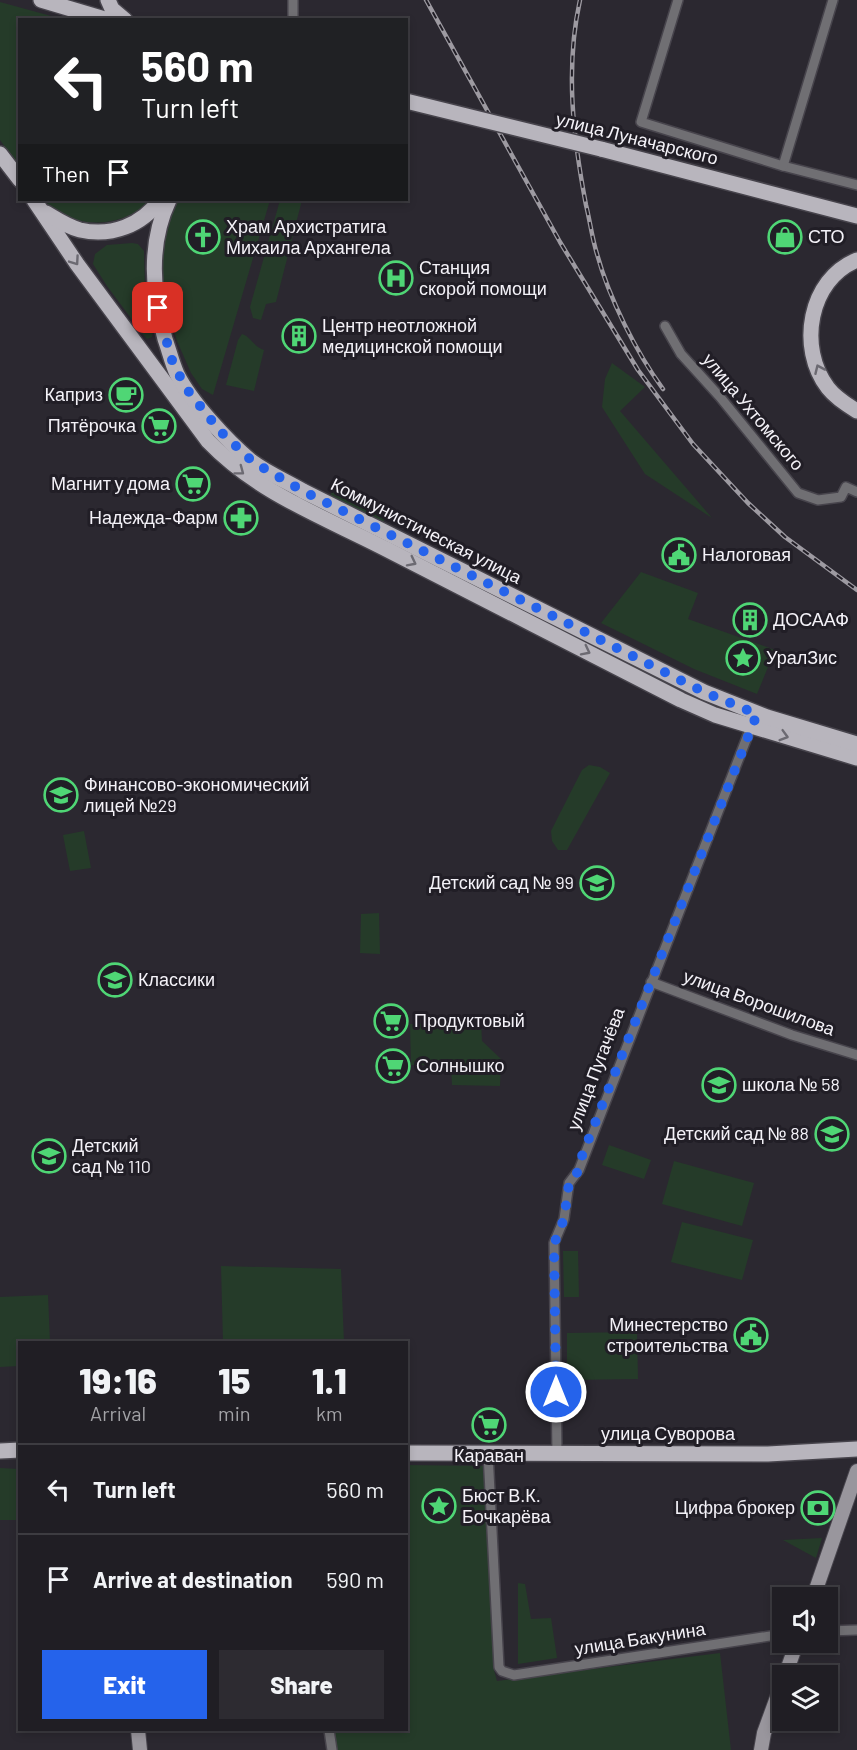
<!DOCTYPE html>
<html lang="en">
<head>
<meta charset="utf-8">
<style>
	:root { --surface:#201e24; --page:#2d2b31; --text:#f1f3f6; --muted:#a2a2a6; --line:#3d3c41; --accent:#2563eb }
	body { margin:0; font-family:Barlow,sans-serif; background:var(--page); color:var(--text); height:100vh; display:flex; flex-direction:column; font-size:22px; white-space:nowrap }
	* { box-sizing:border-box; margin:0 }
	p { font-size:20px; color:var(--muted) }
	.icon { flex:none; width:33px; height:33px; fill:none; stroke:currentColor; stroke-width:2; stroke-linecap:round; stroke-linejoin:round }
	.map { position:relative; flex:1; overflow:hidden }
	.side { position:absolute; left:18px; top:1341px; width:390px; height:390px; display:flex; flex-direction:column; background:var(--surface); border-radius:0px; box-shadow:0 3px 9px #0003,0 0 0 2px var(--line) }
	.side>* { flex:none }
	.hud { position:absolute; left:18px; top:18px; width:390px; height:183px; border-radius:0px; box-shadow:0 3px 9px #0003,0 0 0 2px var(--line); background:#202124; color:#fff; overflow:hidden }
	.controls { position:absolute; left:772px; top:1587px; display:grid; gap:12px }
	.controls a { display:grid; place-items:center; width:66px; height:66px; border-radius:0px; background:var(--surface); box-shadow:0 3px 9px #0003,0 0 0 2px var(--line); font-size:30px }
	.pin { position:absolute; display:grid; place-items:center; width:51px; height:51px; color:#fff; margin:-26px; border-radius:12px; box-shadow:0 3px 9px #0006 }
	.me { position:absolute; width:66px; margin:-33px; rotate:0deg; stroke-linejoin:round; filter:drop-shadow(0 0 4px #0008) }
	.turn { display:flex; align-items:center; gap:21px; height:126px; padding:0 24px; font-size:27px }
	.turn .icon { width:78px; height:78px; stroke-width:2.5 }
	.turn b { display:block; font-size:42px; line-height:51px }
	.then { display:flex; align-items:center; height:57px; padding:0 24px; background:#0003; gap:12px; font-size:22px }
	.eta { display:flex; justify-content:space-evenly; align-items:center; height:102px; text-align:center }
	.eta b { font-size:36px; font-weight:800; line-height:42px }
	.cta { display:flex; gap:12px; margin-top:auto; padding:12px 24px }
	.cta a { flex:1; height:69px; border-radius:0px; background:var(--accent); color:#fff; font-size:24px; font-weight:800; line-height:69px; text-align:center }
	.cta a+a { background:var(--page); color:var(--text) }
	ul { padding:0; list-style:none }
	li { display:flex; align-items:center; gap:18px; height:90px; padding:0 24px; border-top:2px solid var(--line) }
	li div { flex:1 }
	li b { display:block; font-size:22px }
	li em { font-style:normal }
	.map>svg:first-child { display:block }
	.green { fill:#253b29 }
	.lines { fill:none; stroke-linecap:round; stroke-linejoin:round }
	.street-casing { stroke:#47444c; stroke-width:12 }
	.secondary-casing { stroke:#47444c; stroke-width:16 }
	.primary-casing { stroke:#47444c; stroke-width:18 }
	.street { stroke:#706f73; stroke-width:9 }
	.secondary { stroke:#99969d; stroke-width:14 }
	.primary { stroke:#b8b5bd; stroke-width:15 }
	.rail-casing { stroke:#9d9aa1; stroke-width:4.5 }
	.rail { stroke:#211e26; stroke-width:2; stroke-dasharray:7; stroke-linecap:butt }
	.primary-bridge-casing { stroke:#47444c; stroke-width:18; stroke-linecap:butt }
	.primary-bridge { stroke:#b8b5bd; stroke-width:15 }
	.oneway { stroke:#6c6a72 }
	.route { stroke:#2563eb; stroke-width:10; stroke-dasharray:0 18 }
	.labels { text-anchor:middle; stroke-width:6; stroke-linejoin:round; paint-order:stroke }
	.street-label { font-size:18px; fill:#f4f2f8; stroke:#211e26 }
	.poi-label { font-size:18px; fill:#f4f2f8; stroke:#211e26; text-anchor:start }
</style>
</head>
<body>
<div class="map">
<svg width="857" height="1750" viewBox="0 0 857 1750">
	<rect width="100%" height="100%" fill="#2b2830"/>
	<g class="green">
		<path d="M 0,2 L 62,19 L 20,20 L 19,167 L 0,140 Z"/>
		<path d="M 43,200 L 152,200 C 122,229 73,231 43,200 Z"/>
		<path d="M 175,200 L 270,200 L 213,395 L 202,389 L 191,373 L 177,341 L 166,306 L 162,271 L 164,234 Z"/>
		<path d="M 280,200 L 302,200 L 276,302 L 266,304 L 261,320 L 253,318 L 250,307 Z"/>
		<path d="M 132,243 L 138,244 L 144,251 L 145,288 L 153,332 L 152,337 L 147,339 L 142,333 L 107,286 L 93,264 L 95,254 L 107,245 Z"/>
		<path d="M 242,334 C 250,336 253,346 264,350 L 254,391 L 226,385 L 238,340 Z"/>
		<path d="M 612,363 L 645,387 L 620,411 L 712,518 L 645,474 L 602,407 L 605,379 Z"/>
		<path d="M 335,485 L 389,511 L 383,522 L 330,496 Z"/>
		<path d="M 641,572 L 698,593 L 688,619 L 775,650 L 757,694 L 694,669 L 601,623 Z"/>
		<path d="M 589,765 L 600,767 L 610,773 L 567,850 L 558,850 L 552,841 L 551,831 L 582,770 Z"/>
		<path d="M 84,831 L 91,868 L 70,871 L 63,835 Z"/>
		<path d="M 379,913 L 380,954 L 360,953 L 361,914 Z"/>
		<path d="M 481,1022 L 482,1041 L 501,1059 L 500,1086 L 452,1085 L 451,1065 L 411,1065 L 410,1024 Z"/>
		<path d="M 609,1145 L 651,1160 L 644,1179 L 602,1165 Z"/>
		<path d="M 674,1161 L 754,1183 L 742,1226 L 662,1204 Z"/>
		<path d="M 682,1222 L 753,1240 L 742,1280 L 671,1262 Z"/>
		<path d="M 563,1251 L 578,1251 L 579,1297 L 564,1297 Z"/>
		<path d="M 221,1266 L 341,1269 L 344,1342 L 223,1342 Z"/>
		<path d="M 48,1295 L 50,1342 L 20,1342 L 19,1366 L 0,1367 L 0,1297 Z"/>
		<path d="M 637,1332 L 638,1379 L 567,1380 L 567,1333 Z"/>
		<path d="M 407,1465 L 485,1466 L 494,1670 L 497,1681 L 720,1653 L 731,1750 L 335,1750 L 332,1730 L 406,1730 Z"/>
		<path d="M 0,1468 L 19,1469 L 19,1515 L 17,1520 L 0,1520 Z"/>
		<path d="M 822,1538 L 816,1558 L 783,1540 Z"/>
		<path d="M 518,1583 L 525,1584 L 531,1619 L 551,1618 L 557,1658 L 518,1664 Z"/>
	</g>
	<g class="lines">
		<g class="street-casing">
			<g id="street">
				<path d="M 293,0 L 293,20"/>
				<path d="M 678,0 L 641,122 L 783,166 L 857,185"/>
				<path d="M 783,166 L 833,0"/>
				<path d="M 665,326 L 681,354 L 720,397 L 798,493 L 818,500 L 841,497 L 846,487 L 857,492"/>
				<path d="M 651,982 L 792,1035 L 857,1055"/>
				<path d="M 488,1453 L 499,1667 L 502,1671 L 514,1675 L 783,1634"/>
				<path d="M 557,1453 L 554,1243 L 564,1219 L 569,1183 L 579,1170 L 751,727"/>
				<path d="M 828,1631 L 857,1630"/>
				<path d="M 329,1730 L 332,1750"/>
			</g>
		</g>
		<g class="secondary-casing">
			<g id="secondary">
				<path d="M 813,1598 L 857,1471"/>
				<path d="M 785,1676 L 797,1642"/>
				<path d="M 138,1730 L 140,1750"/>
				<path d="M 761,1750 L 764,1733 L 783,1681"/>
			</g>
		</g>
		<g class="primary-casing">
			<g id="primary">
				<path d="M 41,0 L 108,20"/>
				<path d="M 108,0 L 112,9 L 125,20"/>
				<path d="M 601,149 L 857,216"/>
				<path d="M 0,154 L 20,180"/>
				<path d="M 34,200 L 77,264 L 208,441 C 258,493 322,516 386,549 C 484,599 583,650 681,700 L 715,715 L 857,758"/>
				<path d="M 169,200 C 148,244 152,293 165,339 C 169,350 172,363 177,374 C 191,402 227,441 251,461 C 267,473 286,481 303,491 L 704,692 L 767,717 L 857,744"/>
				<path d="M 46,213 C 56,219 68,227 80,230 C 112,237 142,225 160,200"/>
				<path d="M 857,260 C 809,279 797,348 828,388 C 835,397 847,405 857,411"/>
				<path d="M 0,1451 L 20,1450"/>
				<path d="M 406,1453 L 768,1454 L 857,1449"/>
			</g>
		</g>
		<use href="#street" class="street"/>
		<use href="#secondary" class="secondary"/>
		<use href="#primary" class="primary"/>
		<g class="rail-casing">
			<g id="rail">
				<path d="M 426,0 L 560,242 L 638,370 L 693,444 L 748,503 L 785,537 L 857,590"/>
				<path d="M 580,0 C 565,68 573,137 586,205 C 590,221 592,238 597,254 C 609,298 636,352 663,389"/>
			</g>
		</g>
		<use href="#rail" class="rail"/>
		<g class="primary-bridge-casing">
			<path id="primary-bridge" d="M 406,101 L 601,149"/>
		</g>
		<use href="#primary-bridge" class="primary-bridge"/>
	</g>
	<defs><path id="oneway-chevron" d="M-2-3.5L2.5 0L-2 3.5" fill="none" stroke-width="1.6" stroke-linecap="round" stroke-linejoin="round" transform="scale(1.5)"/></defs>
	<g class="oneway">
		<use href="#oneway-chevron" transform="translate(75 261) rotate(55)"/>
		<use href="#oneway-chevron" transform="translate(819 369) rotate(-114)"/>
		<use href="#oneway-chevron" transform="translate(240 471) rotate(37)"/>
		<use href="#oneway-chevron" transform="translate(412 562) rotate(27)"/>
		<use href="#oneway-chevron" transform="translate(586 651) rotate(27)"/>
		<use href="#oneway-chevron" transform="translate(784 736) rotate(16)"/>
	</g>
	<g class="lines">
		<path class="route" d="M 158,308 L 171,358 L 185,387 L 220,431 L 253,462 L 303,491 L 587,633 L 704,692 L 757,714 L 582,1156 L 576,1176 L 569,1183 L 564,1219 L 554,1244 L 556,1392"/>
	</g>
	<defs>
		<g id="church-ring" transform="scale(1.725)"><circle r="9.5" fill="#211e26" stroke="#4fd675" stroke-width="1.5"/><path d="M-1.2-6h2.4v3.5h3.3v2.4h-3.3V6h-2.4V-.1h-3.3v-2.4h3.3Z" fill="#4fd675"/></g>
		<g id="shop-ring" transform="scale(1.725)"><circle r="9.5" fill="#211e26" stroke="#4fd675" stroke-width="1.5"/><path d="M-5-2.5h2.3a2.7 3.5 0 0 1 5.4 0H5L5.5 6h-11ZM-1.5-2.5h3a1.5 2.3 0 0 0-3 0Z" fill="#4fd675"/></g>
		<g id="hospital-ring" transform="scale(1.725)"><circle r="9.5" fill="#211e26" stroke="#4fd675" stroke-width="1.5"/><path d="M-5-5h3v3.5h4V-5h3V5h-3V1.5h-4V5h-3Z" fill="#4fd675"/></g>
		<g id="building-ring" transform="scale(1.725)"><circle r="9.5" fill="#211e26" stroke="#4fd675" stroke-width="1.5"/><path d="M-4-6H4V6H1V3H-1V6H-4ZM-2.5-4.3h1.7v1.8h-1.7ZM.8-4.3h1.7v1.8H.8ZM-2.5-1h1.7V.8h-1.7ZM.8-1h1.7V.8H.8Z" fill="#4fd675"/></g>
		<g id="cafe-ring" transform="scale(1.725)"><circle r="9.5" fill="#211e26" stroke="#4fd675" stroke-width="1.5"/><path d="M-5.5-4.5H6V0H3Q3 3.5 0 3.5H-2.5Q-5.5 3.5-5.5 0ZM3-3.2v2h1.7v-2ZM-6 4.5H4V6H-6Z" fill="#4fd675"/></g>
		<g id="supermarket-ring" transform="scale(1.725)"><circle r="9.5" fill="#211e26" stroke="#4fd675" stroke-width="1.5"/><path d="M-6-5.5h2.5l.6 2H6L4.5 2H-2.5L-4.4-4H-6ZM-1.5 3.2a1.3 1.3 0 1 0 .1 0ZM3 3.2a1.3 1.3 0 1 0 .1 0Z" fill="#4fd675"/></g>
		<g id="pharmacy-ring" transform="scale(1.725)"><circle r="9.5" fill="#211e26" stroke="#4fd675" stroke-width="1.5"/><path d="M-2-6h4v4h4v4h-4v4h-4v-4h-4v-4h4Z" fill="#4fd675"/></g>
		<g id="civic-ring" transform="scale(1.725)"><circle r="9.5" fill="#211e26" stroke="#4fd675" stroke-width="1.5"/><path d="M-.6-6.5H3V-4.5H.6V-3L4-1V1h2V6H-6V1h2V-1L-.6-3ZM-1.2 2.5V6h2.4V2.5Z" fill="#4fd675"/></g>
		<g id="sight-ring" transform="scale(1.725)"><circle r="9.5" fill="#211e26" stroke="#4fd675" stroke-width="1.5"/><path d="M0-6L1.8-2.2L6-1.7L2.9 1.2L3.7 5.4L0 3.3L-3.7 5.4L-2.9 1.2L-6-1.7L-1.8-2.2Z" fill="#4fd675"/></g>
		<g id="school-ring" transform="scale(1.725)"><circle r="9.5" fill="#211e26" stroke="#4fd675" stroke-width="1.5"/><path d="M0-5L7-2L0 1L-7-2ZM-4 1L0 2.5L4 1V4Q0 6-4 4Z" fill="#4fd675"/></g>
		<g id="bank-ring" transform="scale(1.725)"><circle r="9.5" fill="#211e26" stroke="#4fd675" stroke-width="1.5"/><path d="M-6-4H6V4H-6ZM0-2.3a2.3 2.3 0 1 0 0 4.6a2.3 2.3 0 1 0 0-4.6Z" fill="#4fd675"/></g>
	</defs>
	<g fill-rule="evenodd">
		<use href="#church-ring" x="203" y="237"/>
		<use href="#shop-ring" x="785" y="237"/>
		<use href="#hospital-ring" x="396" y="278"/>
		<use href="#building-ring" x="299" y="336"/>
		<use href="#cafe-ring" x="126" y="395"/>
		<use href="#supermarket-ring" x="159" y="426"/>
		<use href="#supermarket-ring" x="193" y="484"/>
		<use href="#pharmacy-ring" x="241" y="518"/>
		<use href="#civic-ring" x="679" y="555"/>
		<use href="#building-ring" x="750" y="620"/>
		<use href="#sight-ring" x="743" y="658"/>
		<use href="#school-ring" x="61" y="795"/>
		<use href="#school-ring" x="597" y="883"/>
		<use href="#school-ring" x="115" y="980"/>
		<use href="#supermarket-ring" x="391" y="1021"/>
		<use href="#supermarket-ring" x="393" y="1066"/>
		<use href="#school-ring" x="719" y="1085"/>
		<use href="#school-ring" x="832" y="1134"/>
		<use href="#school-ring" x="49" y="1156"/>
		<use href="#civic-ring" x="751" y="1335"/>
		<use href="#supermarket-ring" x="489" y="1425"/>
		<use href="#sight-ring" x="439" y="1506"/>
		<use href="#bank-ring" x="818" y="1508"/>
	</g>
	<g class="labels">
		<g class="street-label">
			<text transform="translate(637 139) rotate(14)" y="6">улица Луначарского</text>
			<text transform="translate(753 412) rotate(50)" y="6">улица Ухтомского</text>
			<text transform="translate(426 531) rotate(27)" y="6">Коммунистическая улица</text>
			<text transform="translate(759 1003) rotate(20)" y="6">улица Ворошилова</text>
			<text transform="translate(596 1069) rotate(-69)" y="6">улица Пугачёва</text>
			<text x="668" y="1440">улица Суворова</text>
			<text transform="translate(640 1639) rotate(-9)" y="6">улица Бакунина</text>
		</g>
		<g class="poi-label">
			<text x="226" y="233">Храм Архистратига<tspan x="226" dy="21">Михаила Архангела</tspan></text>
			<text x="808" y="243">СТО</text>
			<text x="419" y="274">Станция<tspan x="419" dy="21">скорой помощи</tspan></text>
			<text x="322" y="332">Центр неотложной<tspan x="322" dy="21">медицинской помощи</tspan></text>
			<text x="103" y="401" text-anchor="end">Каприз</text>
			<text x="136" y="432" text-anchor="end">Пятёрочка</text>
			<text x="170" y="490" text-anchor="end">Магнит у дома</text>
			<text x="218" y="524" text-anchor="end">Надежда-Фарм</text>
			<text x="702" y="561">Налоговая</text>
			<text x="773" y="626">ДОСААФ</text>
			<text x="766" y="664">УралЗис</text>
			<text x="84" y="791">Финансово-экономический<tspan x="84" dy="21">лицей №29</tspan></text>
			<text x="574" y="889" text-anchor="end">Детский сад № 99</text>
			<text x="138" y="986">Классики</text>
			<text x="414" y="1027">Продуктовый</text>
			<text x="416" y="1072">Солнышко</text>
			<text x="742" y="1091">школа № 58</text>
			<text x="809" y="1140" text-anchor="end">Детский сад № 88</text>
			<text x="72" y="1152">Детский<tspan x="72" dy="21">сад № 110</tspan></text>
			<text x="728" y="1331" text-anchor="end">Минестерство<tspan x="728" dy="21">строительства</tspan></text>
			<text x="489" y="1462" text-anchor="middle">Караван</text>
			<text x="462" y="1502">Бюст В.К.<tspan x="462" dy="21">Бочкарёва</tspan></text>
			<text x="795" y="1514" text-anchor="end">Цифра брокер</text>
		</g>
	</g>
</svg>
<div class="controls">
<a><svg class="icon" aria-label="sound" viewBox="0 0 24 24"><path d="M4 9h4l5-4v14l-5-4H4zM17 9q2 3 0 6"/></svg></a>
<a><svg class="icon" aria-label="layers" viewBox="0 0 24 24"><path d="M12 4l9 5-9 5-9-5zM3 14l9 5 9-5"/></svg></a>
</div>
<div class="pin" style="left:158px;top:308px;background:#d93025"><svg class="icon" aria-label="arrive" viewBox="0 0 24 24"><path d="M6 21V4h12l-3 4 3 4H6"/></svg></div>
<svg class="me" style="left:556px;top:1392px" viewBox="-20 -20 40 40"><circle r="17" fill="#2563eb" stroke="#fff" stroke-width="3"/><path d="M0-11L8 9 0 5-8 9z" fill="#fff"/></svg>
<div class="hud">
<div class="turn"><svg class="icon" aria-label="left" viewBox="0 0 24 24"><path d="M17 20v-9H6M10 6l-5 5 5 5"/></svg><div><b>560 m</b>Turn left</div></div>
<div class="then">Then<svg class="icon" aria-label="arrive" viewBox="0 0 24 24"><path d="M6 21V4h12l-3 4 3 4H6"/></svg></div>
</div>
<section class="side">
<div class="eta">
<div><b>19:16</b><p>Arrival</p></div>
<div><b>15</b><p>min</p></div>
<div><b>1.1</b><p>km</p></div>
</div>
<ul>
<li><svg class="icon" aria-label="left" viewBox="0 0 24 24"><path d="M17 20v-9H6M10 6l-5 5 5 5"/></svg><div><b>Turn left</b></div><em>560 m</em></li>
<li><svg class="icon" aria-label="arrive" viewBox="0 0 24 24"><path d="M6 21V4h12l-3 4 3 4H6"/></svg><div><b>Arrive at destination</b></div><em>590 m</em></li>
</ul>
<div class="cta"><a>Exit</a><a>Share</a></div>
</section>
</div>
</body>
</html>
